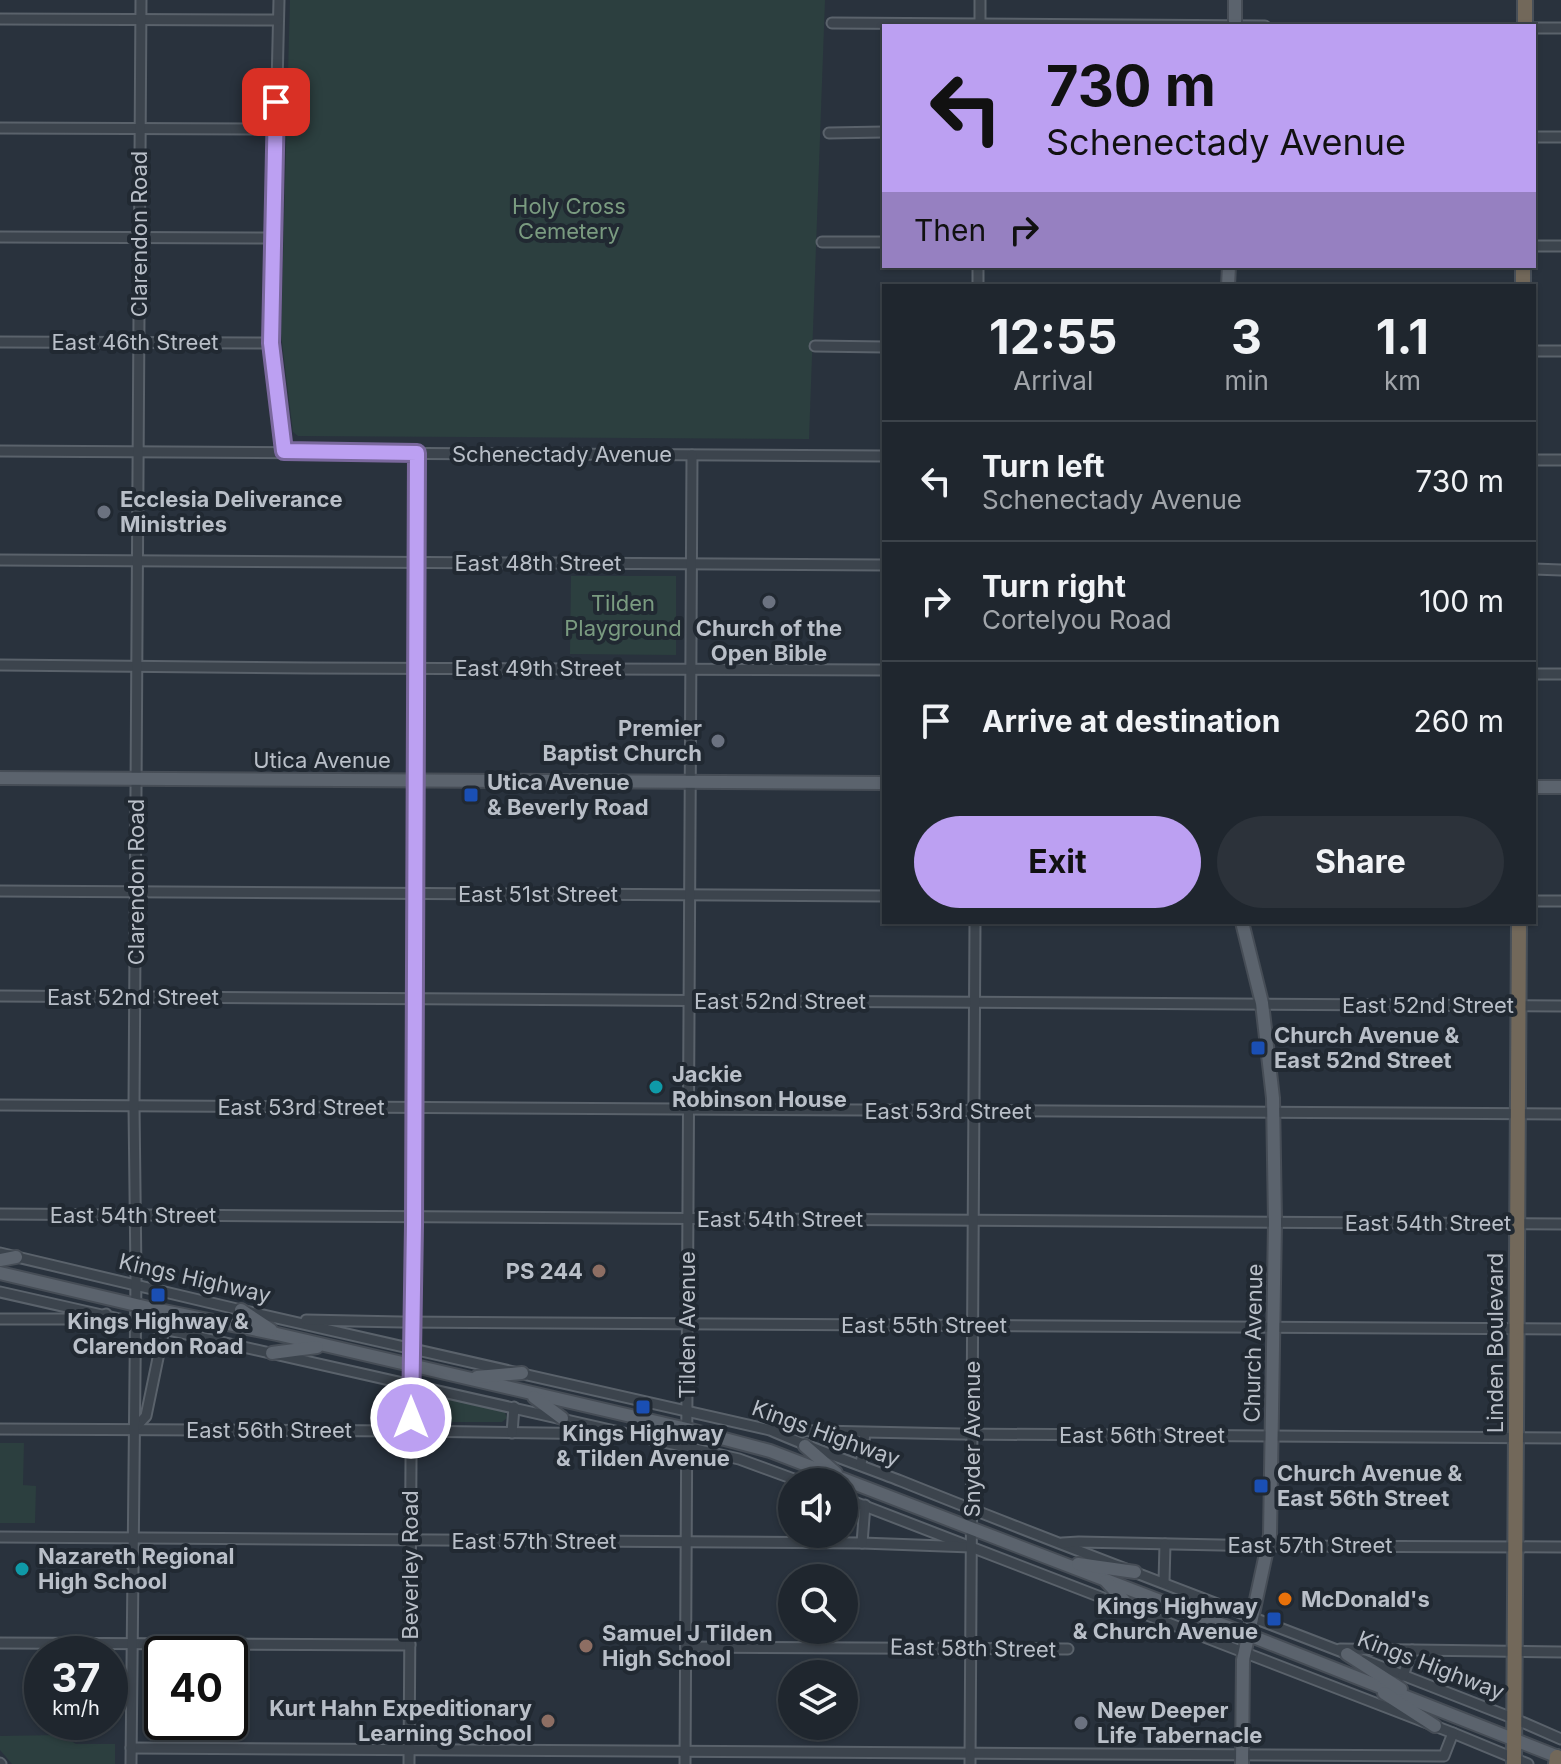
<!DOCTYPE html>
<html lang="en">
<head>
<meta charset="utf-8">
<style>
	:root { --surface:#1f262e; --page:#2c323a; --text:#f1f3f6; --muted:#a1a5aa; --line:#3c434a; --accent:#bca0f2 }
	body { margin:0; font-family:Inter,sans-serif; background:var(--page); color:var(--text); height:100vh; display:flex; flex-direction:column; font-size:30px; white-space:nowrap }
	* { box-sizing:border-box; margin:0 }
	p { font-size:26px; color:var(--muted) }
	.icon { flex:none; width:44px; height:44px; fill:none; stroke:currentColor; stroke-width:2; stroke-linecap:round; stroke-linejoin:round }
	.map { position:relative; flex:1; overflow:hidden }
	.panel { position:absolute; left:882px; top:284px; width:654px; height:640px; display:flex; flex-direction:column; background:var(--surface); border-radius:0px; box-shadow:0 2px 6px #0004,0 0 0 2px var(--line) }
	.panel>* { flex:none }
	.top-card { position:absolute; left:882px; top:24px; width:654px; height:244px; border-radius:0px; box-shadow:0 2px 6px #0004,0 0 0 2px var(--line); background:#bca0f2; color:#111; overflow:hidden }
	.buttons { position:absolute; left:778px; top:1468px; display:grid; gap:16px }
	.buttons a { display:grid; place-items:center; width:80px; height:80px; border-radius:50%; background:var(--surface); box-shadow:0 2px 6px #0004,0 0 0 2px var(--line); font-size:40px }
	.speed { position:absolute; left:24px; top:1636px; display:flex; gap:16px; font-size:40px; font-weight:700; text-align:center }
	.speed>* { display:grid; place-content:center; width:104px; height:104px; border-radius:50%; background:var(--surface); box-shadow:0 2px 6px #0004,0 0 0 2px var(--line); line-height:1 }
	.speed small { font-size:20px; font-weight:400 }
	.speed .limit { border:4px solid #111; border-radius:12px; background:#fff; color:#111 }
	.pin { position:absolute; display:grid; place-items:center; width:68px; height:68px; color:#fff; margin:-34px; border-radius:16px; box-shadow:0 4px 12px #0006 }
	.me { position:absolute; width:88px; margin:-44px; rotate:0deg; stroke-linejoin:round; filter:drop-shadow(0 0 6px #0008) }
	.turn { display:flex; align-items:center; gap:28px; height:168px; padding:0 32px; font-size:36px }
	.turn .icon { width:104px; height:104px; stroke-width:2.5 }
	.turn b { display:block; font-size:56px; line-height:68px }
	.then { display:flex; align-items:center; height:76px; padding:0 32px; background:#0003; gap:16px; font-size:30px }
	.eta { display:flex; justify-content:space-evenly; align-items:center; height:136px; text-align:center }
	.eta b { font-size:48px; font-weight:700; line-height:56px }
	.action { display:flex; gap:16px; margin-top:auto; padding:16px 32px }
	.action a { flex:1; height:92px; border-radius:48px; background:var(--accent); color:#111; font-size:32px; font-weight:700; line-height:92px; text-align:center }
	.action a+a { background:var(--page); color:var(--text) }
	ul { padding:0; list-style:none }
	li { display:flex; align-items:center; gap:24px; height:120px; padding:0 32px; border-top:2px solid var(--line) }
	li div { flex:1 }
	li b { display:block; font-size:30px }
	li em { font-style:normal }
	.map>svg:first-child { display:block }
	.green { fill:#2c3f3f }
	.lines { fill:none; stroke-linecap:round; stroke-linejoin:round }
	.minor-casing { stroke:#5a626b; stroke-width:13 }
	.major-casing { stroke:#464d56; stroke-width:16 }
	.highway-casing { stroke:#474f58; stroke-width:18 }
	.minor { stroke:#3c444d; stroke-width:9 }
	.major { stroke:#5b636d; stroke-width:12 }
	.highway { stroke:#72685a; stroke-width:14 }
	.route-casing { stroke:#7a689d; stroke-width:20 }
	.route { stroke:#bca0f2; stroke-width:14 }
	.worship-dot { fill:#6b7280; stroke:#212932; stroke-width:3 }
	.transit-dot { fill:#1a4fb4; stroke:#212932; stroke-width:3 }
	.culture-dot { fill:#0f9aa8; stroke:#212932; stroke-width:3 }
	.education-dot { fill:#8d6e63; stroke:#212932; stroke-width:3 }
	.food-dot { fill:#e8710a; stroke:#212932; stroke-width:3 }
	.labels { text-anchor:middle; stroke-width:8; stroke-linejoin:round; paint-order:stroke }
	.park-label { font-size:22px; fill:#7a9b80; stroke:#212932 }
	.street-label { font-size:22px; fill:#b9bfc8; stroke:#212932 }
	.poi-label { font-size:22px; font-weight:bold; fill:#b9bfc8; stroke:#212932; text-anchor:start }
</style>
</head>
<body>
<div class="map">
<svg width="1561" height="1764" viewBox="0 0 1561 1764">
	<rect width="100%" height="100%" fill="#29323d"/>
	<g class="green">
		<path d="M 290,0 L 825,0 L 809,439 L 298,436 L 293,432 L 281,334 Z"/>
		<path d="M 571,576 L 676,576 L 676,655 L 570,654 Z"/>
		<path d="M 423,1391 L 504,1410 L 507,1418 L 502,1422 L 426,1422 L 422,1420 Z"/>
		<path d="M 0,1443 L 24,1443 L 23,1485 L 36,1486 L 35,1523 L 0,1523 Z"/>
		<path d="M 61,1735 L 76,1744 L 115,1744 L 115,1764 L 12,1764 L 0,1750 L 0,1736 Z"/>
	</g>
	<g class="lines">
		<g class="minor-casing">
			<g id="minor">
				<path d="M 279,0 L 271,343 L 284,451"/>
				<path d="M 0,19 L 278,20"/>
				<path d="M 832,23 L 1265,26"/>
				<path d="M 980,26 L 980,0"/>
				<path d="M 1534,28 L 1561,28"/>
				<path d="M 0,128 L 275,129"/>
				<path d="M 829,133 L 884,132"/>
				<path d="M 1534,137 L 1561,137"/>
				<path d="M 0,237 L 272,238"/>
				<path d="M 822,242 L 884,242"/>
				<path d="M 1534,246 L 1561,246"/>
				<path d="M 978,266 L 978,286"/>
				<path d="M 0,342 L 271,343"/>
				<path d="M 815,346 L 884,347"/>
				<path d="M 1534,351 L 1561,351"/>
				<path d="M 0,451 L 884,456"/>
				<path d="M 1534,460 L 1561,460"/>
				<path d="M 0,560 L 884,565"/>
				<path d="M 1534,569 L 1561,570"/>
				<path d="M 0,665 L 310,668 L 884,670"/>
				<path d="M 1534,674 L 1561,674"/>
				<path d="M 0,891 L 884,896"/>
				<path d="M 1534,901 L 1561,901"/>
				<path d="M 0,996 L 1561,1006"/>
				<path d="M 0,1105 L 1561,1114"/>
				<path d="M 0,1214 L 1561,1224"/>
				<path d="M 0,1253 L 241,1310 L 770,1430 C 813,1449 857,1464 901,1481 C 1050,1541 1200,1597 1350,1655"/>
				<path d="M 0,1292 L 739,1459 L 802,1482"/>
				<path d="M 0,1319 L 96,1319 L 106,1314"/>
				<path d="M 306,1320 L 401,1322 L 1561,1329"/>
				<path d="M 0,1429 L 411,1431 L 613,1434"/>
				<path d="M 134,1429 L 146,1416 L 164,1329"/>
				<path d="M 772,1430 L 960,1434 L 1561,1438"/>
				<path d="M 512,1433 L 514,1407"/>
				<path d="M 861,1465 L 865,1433"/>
				<path d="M 844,1498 L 1453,1733 L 1528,1764"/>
				<path d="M 0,1537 L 862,1543 L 971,1547"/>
				<path d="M 862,1543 L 865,1505"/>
				<path d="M 1062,1543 L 1079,1542 L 1267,1546 L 1561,1547"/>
				<path d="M 1164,1582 L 1165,1544"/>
				<path d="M 0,1643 L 410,1645"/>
				<path d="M 686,1647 L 1068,1649"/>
				<path d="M 1340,1649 L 1561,1652"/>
				<path d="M 1364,1660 L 1515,1719 L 1561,1739"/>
				<path d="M 1403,1676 L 1412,1650"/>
				<path d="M 131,1748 L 1444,1756 L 1453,1733"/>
				<path d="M 0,1763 L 1,1764"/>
				<path d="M 131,1764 L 136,1276 L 134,1106 L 141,0"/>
				<path d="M 409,1764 L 412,1311 L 414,1225 L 417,453"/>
				<path d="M 685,1764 L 692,455"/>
				<path d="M 970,1764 L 975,922"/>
			</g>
		</g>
		<g class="major-casing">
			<g id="major">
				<path d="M 1235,26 L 1235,0"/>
				<path d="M 1228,286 L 1229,266"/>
				<path d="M 0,778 L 884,783"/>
				<path d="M 1534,787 L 1561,787"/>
				<path d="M 1242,922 L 1262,1003 L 1273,1098 L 1275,1222 L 1270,1535 L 1243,1660 L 1242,1764"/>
				<path d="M 0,1260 L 16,1257"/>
				<path d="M 0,1273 L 149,1308 L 277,1334 L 687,1429 L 770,1451 L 1236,1630 L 1561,1758"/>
				<path d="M 241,1310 L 271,1330"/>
				<path d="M 272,1353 L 317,1347"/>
				<path d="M 477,1377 L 522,1373"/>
				<path d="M 534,1397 L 562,1418"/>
				<path d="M 805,1446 L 836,1473"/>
				<path d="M 1078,1564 L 1135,1572"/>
				<path d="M 1106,1581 L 1130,1607"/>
				<path d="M 1347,1654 L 1401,1689"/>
				<path d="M 1384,1693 L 1435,1726"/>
			</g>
		</g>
		<g class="highway-casing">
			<g id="highway">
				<path d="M 1525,26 L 1525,0"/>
				<path d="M 1523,286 L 1523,266"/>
				<path d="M 1514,1764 L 1519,922"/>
				<path d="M 1556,1764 L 1557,1757"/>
			</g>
		</g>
		<use href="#minor" class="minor"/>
		<use href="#major" class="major"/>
		<use href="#highway" class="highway"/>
	</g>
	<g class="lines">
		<g class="route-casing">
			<path id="route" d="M 276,102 L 271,343 L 284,451 L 417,453 L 414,1225 L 411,1418"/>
		</g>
		<use href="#route" class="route"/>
	</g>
	<g class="worship-dot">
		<circle cx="104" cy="512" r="8"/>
		<circle cx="769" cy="602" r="8"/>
		<circle cx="718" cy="741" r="8"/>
		<circle cx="1081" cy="1723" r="8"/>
	</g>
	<g class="transit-dot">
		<rect x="463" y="787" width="16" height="16" rx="4"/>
		<rect x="1250" y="1040" width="16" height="16" rx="4"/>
		<rect x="150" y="1287" width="16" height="16" rx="4"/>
		<rect x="635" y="1399" width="16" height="16" rx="4"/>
		<rect x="1253" y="1478" width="16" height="16" rx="4"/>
		<rect x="1266" y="1611" width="16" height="16" rx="4"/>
	</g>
	<g class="culture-dot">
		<circle cx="656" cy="1087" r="8"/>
		<circle cx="22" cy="1569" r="8"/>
	</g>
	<g class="education-dot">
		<circle cx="599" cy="1271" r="8"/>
		<circle cx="586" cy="1646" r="8"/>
		<circle cx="548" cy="1721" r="8"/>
	</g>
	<circle class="food-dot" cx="1285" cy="1599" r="8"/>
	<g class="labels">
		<g class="park-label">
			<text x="569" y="214">Holy Cross<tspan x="569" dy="25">Cemetery</tspan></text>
			<text x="623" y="611">Tilden<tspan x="623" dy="25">Playground</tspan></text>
		</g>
		<g class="street-label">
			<text transform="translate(139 234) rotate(-90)" y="8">Clarendon Road</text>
			<text x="135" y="350">East 46th Street</text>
			<text x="562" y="462">Schenectady Avenue</text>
			<text x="538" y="571">East 48th Street</text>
			<text x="538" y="676">East 49th Street</text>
			<text x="322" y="768">Utica Avenue</text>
			<text transform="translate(136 882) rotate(-90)" y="8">Clarendon Road</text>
			<text x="538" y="902">East 51st Street</text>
			<text x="133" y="1005">East 52nd Street</text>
			<text x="780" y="1009">East 52nd Street</text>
			<text x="1428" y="1013">East 52nd Street</text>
			<text x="301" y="1115">East 53rd Street</text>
			<text x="948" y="1119">East 53rd Street</text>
			<text x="133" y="1223">East 54th Street</text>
			<text x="780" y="1227">East 54th Street</text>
			<text x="1428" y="1231">East 54th Street</text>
			<text transform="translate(195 1278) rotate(13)" y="8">Kings Highway</text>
			<text transform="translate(687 1325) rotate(-90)" y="8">Tilden Avenue</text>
			<text x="924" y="1333">East 55th Street</text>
			<text transform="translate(1253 1343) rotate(-89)" y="8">Church Avenue</text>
			<text transform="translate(1495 1343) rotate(-90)" y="8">Linden Boulevard</text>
			<text x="269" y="1438">East 56th Street</text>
			<text transform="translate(826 1433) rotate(20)" y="8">Kings Highway</text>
			<text x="1142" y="1443">East 56th Street</text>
			<text transform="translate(972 1439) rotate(-90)" y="8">Snyder Avenue</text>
			<text x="534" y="1549">East 57th Street</text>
			<text x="1310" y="1553">East 57th Street</text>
			<text transform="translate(410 1565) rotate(-90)" y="8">Beverley Road</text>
			<text transform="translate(973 1648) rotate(1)" y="8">East 58th Street</text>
			<text transform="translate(1431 1665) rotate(21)" y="8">Kings Highway</text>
		</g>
		<g class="poi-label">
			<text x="120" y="507">Ecclesia Deliverance<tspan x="120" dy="25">Ministries</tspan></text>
			<text x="769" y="636" text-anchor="middle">Church of the<tspan x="769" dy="25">Open Bible</tspan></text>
			<text x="702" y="736" text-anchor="end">Premier<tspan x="702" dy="25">Baptist Church</tspan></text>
			<text x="487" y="790">Utica Avenue<tspan x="487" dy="25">&amp; Beverly Road</tspan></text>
			<text x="1274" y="1043">Church Avenue &amp;<tspan x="1274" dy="25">East 52nd Street</tspan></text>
			<text x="672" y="1082">Jackie<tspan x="672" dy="25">Robinson House</tspan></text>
			<text x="583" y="1279" text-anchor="end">PS 244</text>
			<text x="158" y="1329" text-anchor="middle">Kings Highway &amp;<tspan x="158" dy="25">Clarendon Road</tspan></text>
			<text x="643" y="1441" text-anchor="middle">Kings Highway<tspan x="643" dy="25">&amp; Tilden Avenue</tspan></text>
			<text x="1277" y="1481">Church Avenue &amp;<tspan x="1277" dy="25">East 56th Street</tspan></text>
			<text x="38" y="1564">Nazareth Regional<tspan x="38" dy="25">High School</tspan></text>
			<text x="1301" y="1607">McDonald's</text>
			<text x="1258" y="1614" text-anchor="end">Kings Highway<tspan x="1258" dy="25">&amp; Church Avenue</tspan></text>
			<text x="602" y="1641">Samuel J Tilden<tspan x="602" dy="25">High School</tspan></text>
			<text x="532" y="1716" text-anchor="end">Kurt Hahn Expeditionary<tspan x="532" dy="25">Learning School</tspan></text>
			<text x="1097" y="1718">New Deeper<tspan x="1097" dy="25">Life Tabernacle</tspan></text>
		</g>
	</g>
</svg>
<div class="buttons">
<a><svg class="icon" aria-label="sound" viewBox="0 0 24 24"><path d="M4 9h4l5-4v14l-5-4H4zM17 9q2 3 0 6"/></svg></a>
<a><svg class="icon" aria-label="search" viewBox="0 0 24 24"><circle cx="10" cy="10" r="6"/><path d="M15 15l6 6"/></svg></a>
<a><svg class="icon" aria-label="layers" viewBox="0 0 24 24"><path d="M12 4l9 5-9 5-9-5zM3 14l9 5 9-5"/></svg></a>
</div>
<div class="speed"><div>37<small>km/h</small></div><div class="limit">40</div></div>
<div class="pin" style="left:276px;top:102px;background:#d93025"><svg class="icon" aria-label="arrive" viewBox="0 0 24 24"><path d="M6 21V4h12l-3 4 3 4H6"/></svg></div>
<svg class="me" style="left:411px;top:1418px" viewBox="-20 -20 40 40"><circle r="17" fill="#bca0f2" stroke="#fff" stroke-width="3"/><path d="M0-11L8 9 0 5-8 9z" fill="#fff"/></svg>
<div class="top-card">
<div class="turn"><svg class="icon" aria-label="left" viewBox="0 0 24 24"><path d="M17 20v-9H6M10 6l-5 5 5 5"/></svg><div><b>730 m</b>Schenectady Avenue</div></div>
<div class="then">Then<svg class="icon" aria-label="right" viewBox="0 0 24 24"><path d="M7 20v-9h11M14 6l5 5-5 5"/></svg></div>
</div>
<section class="panel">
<div class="eta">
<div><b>12:55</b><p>Arrival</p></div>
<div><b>3</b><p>min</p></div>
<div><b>1.1</b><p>km</p></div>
</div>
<ul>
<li><svg class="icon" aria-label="left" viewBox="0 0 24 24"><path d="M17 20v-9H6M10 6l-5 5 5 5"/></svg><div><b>Turn left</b><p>Schenectady Avenue</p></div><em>730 m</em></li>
<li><svg class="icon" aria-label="right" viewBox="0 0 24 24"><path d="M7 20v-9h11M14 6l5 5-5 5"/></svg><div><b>Turn right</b><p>Cortelyou Road</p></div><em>100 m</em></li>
<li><svg class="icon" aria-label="arrive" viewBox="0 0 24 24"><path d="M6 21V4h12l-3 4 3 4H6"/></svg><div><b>Arrive at destination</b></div><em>260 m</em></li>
</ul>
<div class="action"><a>Exit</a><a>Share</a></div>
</section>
</div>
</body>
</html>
